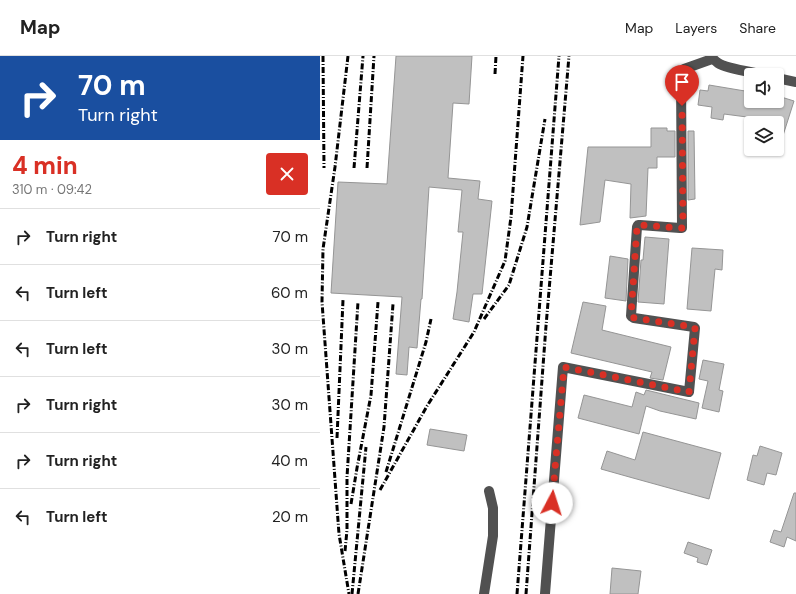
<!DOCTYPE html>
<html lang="en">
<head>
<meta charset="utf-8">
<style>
	:root { --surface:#fff; --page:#f2f2f2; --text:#222; --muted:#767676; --line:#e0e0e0; --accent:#d93025 }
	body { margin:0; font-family:"DM Sans",sans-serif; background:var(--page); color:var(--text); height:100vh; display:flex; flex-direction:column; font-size:15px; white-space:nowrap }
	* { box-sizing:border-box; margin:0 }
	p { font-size:13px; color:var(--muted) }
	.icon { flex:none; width:22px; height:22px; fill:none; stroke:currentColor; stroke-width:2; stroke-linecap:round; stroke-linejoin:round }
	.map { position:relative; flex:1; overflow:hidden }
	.side { display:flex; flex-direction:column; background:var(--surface); width:320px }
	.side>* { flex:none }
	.banner { background:#1a4fa0; color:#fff; overflow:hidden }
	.controls { position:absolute; left:424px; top:12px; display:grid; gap:8px }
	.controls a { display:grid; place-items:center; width:40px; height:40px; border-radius:4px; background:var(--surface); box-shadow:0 1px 3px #0004; font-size:20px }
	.pin { position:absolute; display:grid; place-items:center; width:34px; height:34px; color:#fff; margin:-41px -17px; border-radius:50% 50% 50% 0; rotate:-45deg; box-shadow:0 0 4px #0007 }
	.pin .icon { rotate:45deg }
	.me { position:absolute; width:44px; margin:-22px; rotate:5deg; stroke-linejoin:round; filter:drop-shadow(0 0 3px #0008) }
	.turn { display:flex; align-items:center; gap:14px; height:84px; padding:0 12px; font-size:18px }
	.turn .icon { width:52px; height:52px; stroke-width:2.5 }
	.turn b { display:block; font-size:28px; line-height:34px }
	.round { display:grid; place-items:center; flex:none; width:42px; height:42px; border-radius:4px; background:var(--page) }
	.headline { display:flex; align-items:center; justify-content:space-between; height:68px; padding:0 12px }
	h1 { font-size:24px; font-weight:800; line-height:30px; color:var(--accent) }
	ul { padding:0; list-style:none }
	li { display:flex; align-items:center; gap:12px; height:56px; padding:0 12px; border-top:1px solid var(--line) }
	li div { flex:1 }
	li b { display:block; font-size:15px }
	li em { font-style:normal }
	header { display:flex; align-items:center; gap:24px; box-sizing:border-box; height:56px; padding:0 20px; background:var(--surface); border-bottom:1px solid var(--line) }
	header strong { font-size:19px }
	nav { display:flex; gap:22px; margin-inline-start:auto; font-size:14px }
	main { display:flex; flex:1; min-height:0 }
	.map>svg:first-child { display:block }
	.building { fill:#c0c0c0; stroke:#959595 }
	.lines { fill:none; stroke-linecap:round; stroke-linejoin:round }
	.minor { stroke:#515151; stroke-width:10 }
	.rail { stroke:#000; stroke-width:3; stroke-dasharray:6 2 1 2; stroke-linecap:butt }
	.route { stroke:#d93025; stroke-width:7; stroke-dasharray:0 12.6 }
</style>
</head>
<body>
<header>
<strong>Map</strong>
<nav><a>Map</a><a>Layers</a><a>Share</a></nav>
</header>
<main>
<section class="side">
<div class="banner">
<div class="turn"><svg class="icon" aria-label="right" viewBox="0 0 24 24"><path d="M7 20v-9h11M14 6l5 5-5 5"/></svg><div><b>70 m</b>Turn right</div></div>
</div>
<div class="headline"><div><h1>4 min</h1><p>310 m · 09:42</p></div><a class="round" style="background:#d93025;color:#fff"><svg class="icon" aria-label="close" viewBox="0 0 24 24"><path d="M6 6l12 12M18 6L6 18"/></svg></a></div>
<ul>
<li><svg class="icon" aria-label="right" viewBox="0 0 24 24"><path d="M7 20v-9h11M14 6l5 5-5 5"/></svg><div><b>Turn right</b></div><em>70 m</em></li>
<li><svg class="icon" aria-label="left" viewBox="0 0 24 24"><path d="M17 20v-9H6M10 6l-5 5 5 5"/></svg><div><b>Turn left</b></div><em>60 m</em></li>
<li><svg class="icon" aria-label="left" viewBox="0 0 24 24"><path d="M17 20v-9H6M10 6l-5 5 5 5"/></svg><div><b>Turn left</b></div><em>30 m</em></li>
<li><svg class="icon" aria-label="right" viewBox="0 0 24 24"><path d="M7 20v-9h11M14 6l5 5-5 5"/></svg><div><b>Turn right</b></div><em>30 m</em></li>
<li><svg class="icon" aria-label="right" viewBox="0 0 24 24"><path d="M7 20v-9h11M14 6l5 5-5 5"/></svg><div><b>Turn right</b></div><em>40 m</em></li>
<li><svg class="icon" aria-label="left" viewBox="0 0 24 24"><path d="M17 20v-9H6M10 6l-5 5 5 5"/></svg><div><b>Turn left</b></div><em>20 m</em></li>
</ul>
</section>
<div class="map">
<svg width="476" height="538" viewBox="0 0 476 538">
	<rect width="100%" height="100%" fill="#fff"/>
	<g class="building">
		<path d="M 76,0 L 152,0 L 149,48 L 133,47 L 128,122 L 160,125 L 158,143 L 172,145 L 162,238 L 153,238 L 149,266 L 133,263 L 137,236 L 143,176 L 138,176 L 142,134 L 109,131 L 102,243 L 101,243 L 97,292 L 89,291 L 87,319 L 76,318 L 82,241 L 11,237 L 18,126 L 67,128 Z"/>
		<path d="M 389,29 L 431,36 L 431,45 L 457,45 L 458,40 L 474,45 L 459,92 L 457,91 L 457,67 L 449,67 L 450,64 L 404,58 L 403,64 L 391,62 L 392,51 L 378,49 L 380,34 L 388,35 Z"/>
		<path d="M 331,72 L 347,72 L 347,75 L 355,75 L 355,101 L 337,101 L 337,112 L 328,112 L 326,160 L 310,162 L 311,128 L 285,124 L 280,166 L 260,169 L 268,91 L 331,91 Z"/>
		<path d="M 368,75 L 374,75 L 375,143 L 368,144 Z"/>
		<path d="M 325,181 L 349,183 L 344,248 L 318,246 L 321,204 L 323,204 Z"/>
		<path d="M 372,192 L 403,194 L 402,214 L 395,213 L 391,255 L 367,253 Z"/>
		<path d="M 290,200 L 308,203 L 306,245 L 285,242 Z"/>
		<path d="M 263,246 L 286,250 L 282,274 L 351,291 L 343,324 L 330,322 L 332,316 L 251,297 Z"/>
		<path d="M 383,304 L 404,308 L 399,334 L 403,335 L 399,356 L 382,352 L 388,325 L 379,323 Z"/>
		<path d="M 326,334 L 379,347 L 376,363 L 340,355 L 326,350 L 319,378 L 258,362 L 264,339 L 312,351 L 316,336 L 324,339 Z"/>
		<path d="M 110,373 L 147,379 L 144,395 L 107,389 Z"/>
		<path d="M 323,376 L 401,397 L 389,443 L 313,422 L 281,413 L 287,395 L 315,404 Z"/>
		<path d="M 440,390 L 462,397 L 456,419 L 447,417 L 444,429 L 427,424 L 433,399 L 437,400 Z"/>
		<path d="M 474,437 L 476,437 L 476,485 L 467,481 L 464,491 L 450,486 L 454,474 L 461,476 Z"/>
		<path d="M 368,486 L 392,494 L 387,509 L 377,506 L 378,502 L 364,497 Z"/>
		<path d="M 292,512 L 321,515 L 318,538 L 290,538 Z"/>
	</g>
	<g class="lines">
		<g class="minor">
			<path d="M 391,0 C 393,3 395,5 398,7 C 407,13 433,16 445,19"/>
			<path d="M 457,22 L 476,26"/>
			<path d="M 164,538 L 173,480 L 173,452 L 169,435"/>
			<path d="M 225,538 L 243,311 L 369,336 L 375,272 L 374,271 L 314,262 L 311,260 L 317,171 L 318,169 L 320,169 L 360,172 L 362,172 L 361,20 L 364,13 L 392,3"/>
		</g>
		<g class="rail">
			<path d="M 3,0 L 4,112"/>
			<path d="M 28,0 L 15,111 L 3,193 L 2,246 L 19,478 L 29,538"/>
			<path d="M 175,18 L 176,0"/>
			<path d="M 34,112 L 43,0"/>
			<path d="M 47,112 L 54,0"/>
			<path d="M 164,263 L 189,229 L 207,171 L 225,63"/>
			<path d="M 17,382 L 23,244"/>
			<path d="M 66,416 L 106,286 L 111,263"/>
			<path d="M 60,434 L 107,350 L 154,276 L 185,205 L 191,161 L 203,0"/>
			<path d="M 31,448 L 37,412 L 51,339 L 58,246"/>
			<path d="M 25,495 L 27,474 L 27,421 L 38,246"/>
			<path d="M 32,538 L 46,391"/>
			<path d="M 38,538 L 64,371 L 73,248"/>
			<path d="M 197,538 L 239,0"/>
			<path d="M 206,538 L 226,270 L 249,0"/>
		</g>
	</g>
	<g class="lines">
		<path class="route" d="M 232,447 L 244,311 L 369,336 L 375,272 L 374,271 L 314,262 L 311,260 L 317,171 L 318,169 L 320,169 L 360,172 L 362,172 L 363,170 L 362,50"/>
	</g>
</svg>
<div class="controls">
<a><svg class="icon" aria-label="sound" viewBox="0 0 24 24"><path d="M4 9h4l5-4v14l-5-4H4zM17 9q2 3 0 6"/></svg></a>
<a><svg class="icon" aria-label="layers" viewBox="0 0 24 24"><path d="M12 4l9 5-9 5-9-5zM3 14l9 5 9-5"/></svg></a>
</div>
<div class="pin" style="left:362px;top:50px;background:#d93025"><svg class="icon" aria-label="arrive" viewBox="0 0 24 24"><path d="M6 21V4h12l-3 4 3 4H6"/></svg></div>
<svg class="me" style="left:232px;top:447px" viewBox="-20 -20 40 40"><circle r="19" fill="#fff"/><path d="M0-13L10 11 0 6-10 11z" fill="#d93025"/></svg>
</div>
</main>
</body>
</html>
